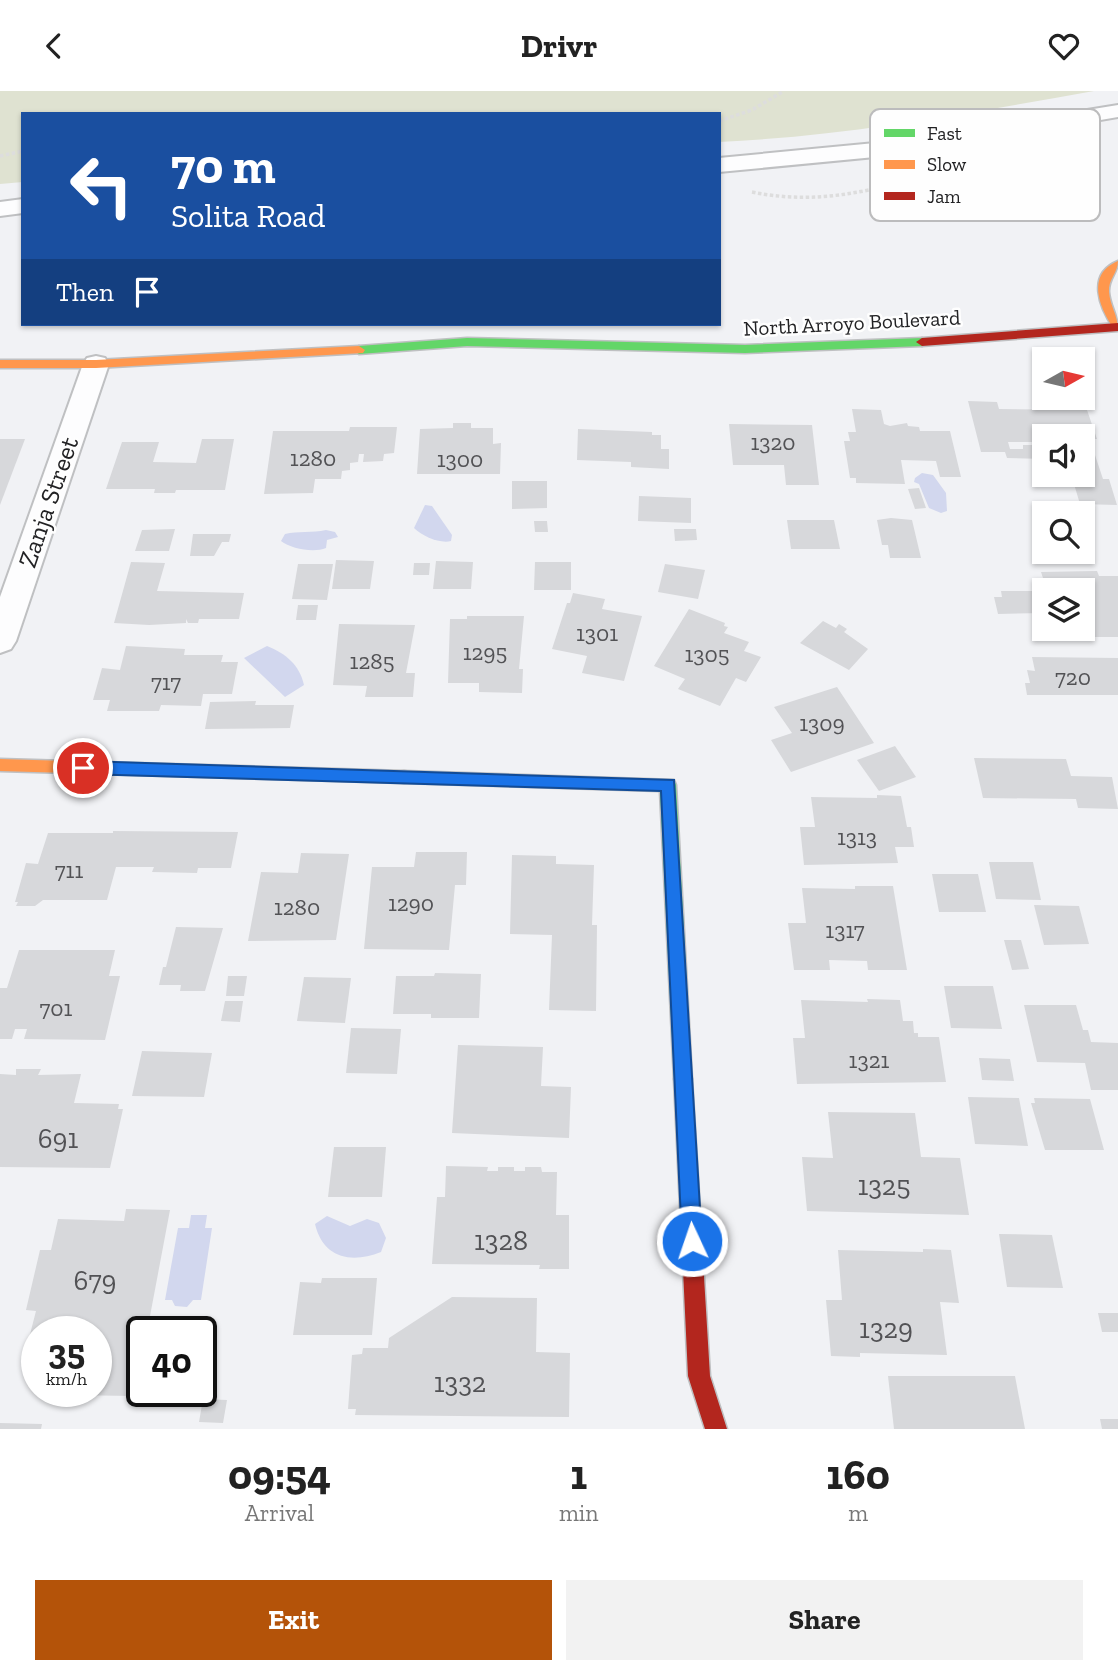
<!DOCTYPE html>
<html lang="en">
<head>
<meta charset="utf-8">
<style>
	:root { --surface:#fff; --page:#f2f2f2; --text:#222; --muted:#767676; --accent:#b45309 }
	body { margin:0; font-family:"Zilla Slab",serif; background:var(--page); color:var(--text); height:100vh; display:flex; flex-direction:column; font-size:26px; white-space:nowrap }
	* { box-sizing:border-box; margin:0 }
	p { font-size:23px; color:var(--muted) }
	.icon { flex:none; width:38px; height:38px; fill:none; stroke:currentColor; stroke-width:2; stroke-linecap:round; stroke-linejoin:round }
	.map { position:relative; height:1338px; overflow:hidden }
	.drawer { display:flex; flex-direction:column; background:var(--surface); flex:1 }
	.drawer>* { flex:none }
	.hud { position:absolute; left:21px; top:21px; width:700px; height:214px; border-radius:0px; box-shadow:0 2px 5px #0004; background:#1a4fa0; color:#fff; overflow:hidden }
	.needle { width:46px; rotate:82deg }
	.buttons { position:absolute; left:1032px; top:256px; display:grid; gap:14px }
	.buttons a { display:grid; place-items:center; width:63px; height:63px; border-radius:0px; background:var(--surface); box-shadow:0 2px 5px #0004; font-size:35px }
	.speed { position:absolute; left:21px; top:1225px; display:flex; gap:14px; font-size:35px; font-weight:700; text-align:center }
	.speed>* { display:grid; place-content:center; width:91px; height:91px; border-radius:50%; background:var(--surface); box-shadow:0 2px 5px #0004; line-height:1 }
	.speed small { font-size:18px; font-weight:400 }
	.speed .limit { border:4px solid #111; border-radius:10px; background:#fff; color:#111 }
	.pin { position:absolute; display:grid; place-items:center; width:60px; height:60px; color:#fff; margin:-30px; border:4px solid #fff; border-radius:50%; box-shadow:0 2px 7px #0007 }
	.me { position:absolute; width:77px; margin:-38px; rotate:357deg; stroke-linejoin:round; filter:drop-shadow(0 0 5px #0008) }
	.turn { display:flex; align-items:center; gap:24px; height:147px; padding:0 35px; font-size:32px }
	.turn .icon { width:91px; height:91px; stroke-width:2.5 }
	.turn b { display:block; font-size:49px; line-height:60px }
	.then { display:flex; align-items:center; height:66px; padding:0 35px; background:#0003; gap:14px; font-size:26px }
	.eta { display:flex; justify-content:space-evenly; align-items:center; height:119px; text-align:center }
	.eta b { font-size:42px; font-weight:800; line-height:49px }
	.action { display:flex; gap:14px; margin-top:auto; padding:14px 35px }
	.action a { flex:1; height:80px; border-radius:0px; background:var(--accent); color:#fff; font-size:28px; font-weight:800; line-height:80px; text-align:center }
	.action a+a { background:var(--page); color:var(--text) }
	header { display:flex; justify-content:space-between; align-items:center; height:91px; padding:0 35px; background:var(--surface); font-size:32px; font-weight:800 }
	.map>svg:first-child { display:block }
	.green { fill:#dfe2d1 }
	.water { fill:#d2d7ee }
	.building { fill:#d7d8db }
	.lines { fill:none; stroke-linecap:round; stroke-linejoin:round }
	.street-casing { stroke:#bfc0c2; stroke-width:4 }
	.fast-casing { stroke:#bfc0c2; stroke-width:3 }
	.slow-casing { stroke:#bfc0c2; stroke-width:3 }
	.jam-casing { stroke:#bfc0c2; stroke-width:3 }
	.path { stroke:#ddd; stroke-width:3.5; stroke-dasharray:3.5 2.5; stroke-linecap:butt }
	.street { fill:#fdfdfe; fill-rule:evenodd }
	.fast { fill:#63d668; fill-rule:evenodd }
	.slow { fill:#ff974d; fill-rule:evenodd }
	.jam { fill:#b3261e; fill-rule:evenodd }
	.route { fill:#1a73e8; stroke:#114b97; stroke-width:2 }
	.labels { text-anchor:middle; stroke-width:5; stroke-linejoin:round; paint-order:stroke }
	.far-street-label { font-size:21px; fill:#222224; stroke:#fefefe }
	.number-label { font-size:23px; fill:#525255 }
	.street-label { font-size:26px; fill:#222224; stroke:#fefefe }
	.near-number-label { font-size:28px; fill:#525255 }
	.key { fill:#fefefe; stroke:#bcbcbd; stroke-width:2 }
	.key-label { font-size:19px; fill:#222224 }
</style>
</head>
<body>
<header><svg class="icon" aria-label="back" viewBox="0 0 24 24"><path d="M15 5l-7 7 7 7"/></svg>Drivr<svg class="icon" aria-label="heart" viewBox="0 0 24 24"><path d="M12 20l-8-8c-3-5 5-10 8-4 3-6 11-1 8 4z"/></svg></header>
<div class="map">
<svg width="1118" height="1338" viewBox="0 0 1118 1338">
	<rect width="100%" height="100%" fill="#f1f2f5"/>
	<path class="green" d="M 0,0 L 1094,0 C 969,22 846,45 719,51 L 719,23 L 23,23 L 23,91 L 0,93 Z"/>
	<g class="water">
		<path d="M 922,382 L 933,384 L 946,402 L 947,420 L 941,422 L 929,417 L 919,393 L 914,391 L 915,387 Z"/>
		<path d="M 425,414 L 432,415 L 452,444 L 451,450 C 440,453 422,445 414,437 Z"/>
		<path d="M 326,439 L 335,441 L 338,446 L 327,449 L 326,457 C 314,462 291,458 281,450 L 285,443 C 298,440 312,442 326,439 Z"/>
		<path d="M 267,555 C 286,563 299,573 304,594 L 285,606 L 244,567 Z"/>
		<path d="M 191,1124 L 207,1124 L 205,1137 L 212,1137 L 201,1209 L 193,1209 L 187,1216 L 175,1215 L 172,1209 L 165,1209 L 178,1137 L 189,1137 Z"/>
		<path d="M 327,1125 L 350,1135 L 367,1128 L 379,1132 L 386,1147 L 381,1161 C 351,1173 323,1167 315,1133 Z"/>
	</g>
	<g class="building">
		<path d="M 968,310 L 997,311 L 999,318 L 1087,319 L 1097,348 L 1083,348 L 1083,345 L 1045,345 L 1045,351 L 1008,351 L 1010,358 L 1023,358 L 1023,354 L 1045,354 L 1045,368 L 1007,367 L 1005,361 L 981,361 Z"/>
		<path d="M 852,318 L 881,319 L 884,333 L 890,335 L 907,332 L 908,335 L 919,336 L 920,340 L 950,340 L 961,386 L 940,386 L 936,370 L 901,369 L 905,393 L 856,392 L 856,387 L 850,387 L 844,350 L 850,350 L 848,341 L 856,341 Z"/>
		<path d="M 453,332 L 471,332 L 471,337 L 493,337 L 493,353 L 501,352 L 500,383 L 417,383 L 420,338 L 453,337 Z"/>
		<path d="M 729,333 L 812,334 L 819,394 L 786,394 L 784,374 L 733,374 Z"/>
		<path d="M 350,336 L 397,336 L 394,362 L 384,363 L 383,370 L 363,371 L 364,363 L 359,363 L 358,371 L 350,372 L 350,379 L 342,380 L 341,388 L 315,388 L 313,402 L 264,403 L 273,340 L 349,340 Z"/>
		<path d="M 578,338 L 652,341 L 652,344 L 661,344 L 661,358 L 669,358 L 669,378 L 631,376 L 631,371 L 577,369 Z"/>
		<path d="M 0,348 L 25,348 L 0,414 Z"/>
		<path d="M 202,348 L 234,348 L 225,399 L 176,399 L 175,402 L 154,402 L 155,398 L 106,398 L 122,351 L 159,351 L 153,371 L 196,372 Z"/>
		<path d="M 1083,361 L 1094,361 L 1103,388 L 1109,388 L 1117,414 L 1080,413 L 1071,383 L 1083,383 Z"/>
		<path d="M 512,390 L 547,390 L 547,417 L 512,418 Z"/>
		<path d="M 919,397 L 926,417 L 915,418 L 908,398 Z"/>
		<path d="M 639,405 L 691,407 L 691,432 L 638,430 Z"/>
		<path d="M 891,427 L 912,429 L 921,467 L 890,467 L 888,454 L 882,454 L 877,429 Z"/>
		<path d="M 787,429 L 834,429 L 840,458 L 791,458 Z"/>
		<path d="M 534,430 L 547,430 L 548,441 L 535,441 Z"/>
		<path d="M 175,438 L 169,460 L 135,460 L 142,439 Z"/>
		<path d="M 674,438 L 696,438 L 697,449 L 675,450 Z"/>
		<path d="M 193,443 L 231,443 L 229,451 L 222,451 L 214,465 L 190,465 Z"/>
		<path d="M 336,469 L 374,470 L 370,498 L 332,498 Z"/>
		<path d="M 436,470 L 473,471 L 471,498 L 433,498 Z"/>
		<path d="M 131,471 L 165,472 L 157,500 L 244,502 L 239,528 L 199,528 L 198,532 L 188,532 L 186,528 L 186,532 L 149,534 L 114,532 Z"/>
		<path d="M 535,471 L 571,471 L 571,499 L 534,499 Z"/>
		<path d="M 414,472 L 430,472 L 429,484 L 413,484 Z"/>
		<path d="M 298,473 L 333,473 L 327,509 L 292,508 Z"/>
		<path d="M 665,473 L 705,479 L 698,508 L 658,501 Z"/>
		<path d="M 1097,480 L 1099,485 L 1118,485 L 1118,546 L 1068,546 L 1067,542 L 1053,542 L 1051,537 L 1083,537 L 1083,499 L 1047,499 L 1041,481 Z"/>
		<path d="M 1001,500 L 1045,500 L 1045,522 L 998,523 L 994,506 L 1002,506 Z"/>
		<path d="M 573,502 L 605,508 L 602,518 L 642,525 L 624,590 L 582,582 L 587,565 L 552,558 L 567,512 L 570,512 Z"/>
		<path d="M 298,514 L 318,514 L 316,529 L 296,529 Z"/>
		<path d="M 689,518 L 725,532 L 724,535 L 728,536 L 724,542 L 749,551 L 744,560 L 761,566 L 746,591 L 736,587 L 720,615 L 678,598 L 685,588 L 654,575 Z"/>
		<path d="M 467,525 L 524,525 L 519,578 L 523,578 L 522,602 L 479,601 L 479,592 L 448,592 L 450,528 L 467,528 Z"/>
		<path d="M 823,530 L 836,537 L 839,533 L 847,538 L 844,541 L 868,558 L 849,579 L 800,552 Z"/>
		<path d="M 339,533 L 415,534 L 406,582 L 415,582 L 413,606 L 365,606 L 367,595 L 333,594 Z"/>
		<path d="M 126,555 L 185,558 L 184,564 L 223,564 L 221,571 L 238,571 L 232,603 L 203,603 L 201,615 L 161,614 L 159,620 L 107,620 L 110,609 L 93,609 L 102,577 L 120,579 Z"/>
		<path d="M 1032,566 L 1118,567 L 1118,604 L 1027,604 L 1025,592 L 1030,592 L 1027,579 L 1035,580 Z"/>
		<path d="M 837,596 L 874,652 L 791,681 L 771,649 L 792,642 L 774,616 Z"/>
		<path d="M 256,610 L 255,614 L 294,614 L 290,637 L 205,638 L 210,611 Z"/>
		<path d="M 895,655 L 916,686 L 879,700 L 857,669 Z"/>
		<path d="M 974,667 L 1066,668 L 1071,685 L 1112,686 L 1118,718 L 1078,717 L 1076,708 L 983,707 Z"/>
		<path d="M 877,704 L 901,705 L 907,736 L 911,736 L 914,756 L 895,756 L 898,772 L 804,774 L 800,736 L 815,736 L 811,706 L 877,707 Z"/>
		<path d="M 113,740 L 238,741 L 231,777 L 198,777 L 197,782 L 152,781 L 154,776 L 116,776 L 107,809 L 43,809 L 35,815 L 16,815 L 18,811 L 15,811 L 26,772 L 38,773 L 48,742 L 113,742 Z"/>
		<path d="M 416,761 L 467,761 L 466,794 L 455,794 L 449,859 L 364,858 L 372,776 L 414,776 Z"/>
		<path d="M 301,762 L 349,763 L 336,849 L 248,850 L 261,781 L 298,782 Z"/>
		<path d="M 512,764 L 556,765 L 556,773 L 594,774 L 592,834 L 597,834 L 596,920 L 549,919 L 552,844 L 510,843 Z"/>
		<path d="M 989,771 L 1033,771 L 1041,809 L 996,808 Z"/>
		<path d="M 932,783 L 978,783 L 986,821 L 939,821 Z"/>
		<path d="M 855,795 L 893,795 L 907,879 L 868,879 L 867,870 L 829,869 L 830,879 L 794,879 L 788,832 L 806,832 L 802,797 L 855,798 Z"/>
		<path d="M 1034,814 L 1079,815 L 1089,853 L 1044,854 Z"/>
		<path d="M 176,836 L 223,837 L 205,900 L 180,900 L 181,894 L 159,894 L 163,876 L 166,876 Z"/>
		<path d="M 1004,849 L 1021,849 L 1029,878 L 1012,879 Z"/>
		<path d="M 19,859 L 115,859 L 109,885 L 120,885 L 105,949 L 24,948 L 27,938 L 15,938 L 12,948 L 0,948 L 0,897 L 7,897 Z"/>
		<path d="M 435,882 L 481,883 L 479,927 L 431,927 L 431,923 L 393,923 L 396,885 L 434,885 Z"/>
		<path d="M 228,885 L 247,885 L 244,905 L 226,905 Z"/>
		<path d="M 304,886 L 351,887 L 345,932 L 297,930 Z"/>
		<path d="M 944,895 L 993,895 L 1002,938 L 951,937 Z"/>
		<path d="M 867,908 L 900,909 L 903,930 L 913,930 L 914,942 L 918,942 L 918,946 L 939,946 L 946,991 L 797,993 L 793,947 L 805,947 L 801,909 L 868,911 Z"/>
		<path d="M 225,910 L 243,910 L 240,931 L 221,930 Z"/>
		<path d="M 1024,914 L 1076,914 L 1083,939 L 1088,939 L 1091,951 L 1118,952 L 1118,999 L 1091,999 L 1085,972 L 1037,971 Z"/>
		<path d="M 351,937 L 401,938 L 397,983 L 346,982 Z"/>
		<path d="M 458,954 L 543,956 L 541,995 L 571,996 L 569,1047 L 452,1042 Z"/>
		<path d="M 142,960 L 212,962 L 204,1006 L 132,1005 Z"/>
		<path d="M 979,967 L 1010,968 L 1014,990 L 982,989 Z"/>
		<path d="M 16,978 L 41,978 L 38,984 L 81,983 L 74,1012 L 119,1013 L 118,1018 L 123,1018 L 110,1077 L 0,1076 L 0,983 L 16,984 Z"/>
		<path d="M 968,1006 L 1019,1007 L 1028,1055 L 975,1053 Z"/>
		<path d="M 1034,1007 L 1090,1008 L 1104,1059 L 1045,1059 L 1031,1012 L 1035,1012 Z"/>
		<path d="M 828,1021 L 915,1022 L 921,1066 L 960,1067 L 969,1124 L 807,1120 L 802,1066 L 833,1067 Z"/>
		<path d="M 334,1056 L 386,1056 L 382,1106 L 328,1106 Z"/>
		<path d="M 446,1075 L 488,1076 L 487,1080 L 498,1080 L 498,1076 L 514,1076 L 514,1080 L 525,1080 L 525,1076 L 541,1076 L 542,1081 L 557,1081 L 556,1124 L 569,1124 L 569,1178 L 539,1178 L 540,1174 L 432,1173 L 437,1106 L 445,1106 Z"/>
		<path d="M 126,1118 L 170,1119 L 147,1241 L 142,1241 L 142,1269 L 135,1305 L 63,1304 L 64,1300 L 96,1300 L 96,1241 L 37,1241 L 37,1255 L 27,1255 L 36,1220 L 26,1219 L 40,1159 L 51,1159 L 58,1128 L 124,1130 Z"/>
		<path d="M 999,1143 L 1052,1144 L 1063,1197 L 1007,1196 Z"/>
		<path d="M 923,1158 L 951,1159 L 959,1212 L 940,1211 L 947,1264 L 860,1262 L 860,1266 L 831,1265 L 826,1209 L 842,1209 L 838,1159 L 923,1161 Z"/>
		<path d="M 322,1187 L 377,1187 L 372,1244 L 293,1244 L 300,1191 L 321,1192 Z"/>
		<path d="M 452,1206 L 537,1207 L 536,1261 L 570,1262 L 569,1326 L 355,1324 L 356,1318 L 348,1318 L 352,1264 L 362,1263 L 363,1257 L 388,1257 L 389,1247 Z"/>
		<path d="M 1098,1222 L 1118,1222 L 1118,1241 L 1102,1241 Z"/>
		<path d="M 888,1285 L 1015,1285 L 1025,1338 L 894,1338 Z"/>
		<path d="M 203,1308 L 227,1309 L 223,1332 L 199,1331 Z"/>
		<path d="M 1100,1328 L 1118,1328 L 1118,1338 L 1102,1338 Z"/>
		<path d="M 0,1332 L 42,1333 L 41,1338 L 0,1338 Z"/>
	</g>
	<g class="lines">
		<g class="street-casing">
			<g id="street">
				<path d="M 1118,14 L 1118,26 L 896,64 L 719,81 L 719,67 L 896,50 Z"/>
				<path d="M 23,108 L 23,122 L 0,125 L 0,111 Z"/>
				<path d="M 96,265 L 105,267 L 109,273 L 16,550 L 11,558 L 0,562 L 0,506 L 83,273 L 87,267 Z"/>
			</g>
		</g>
		<g class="fast-casing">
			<g id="fast">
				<path d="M 467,247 L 745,254 L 922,247 L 928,251 L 922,255 L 745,262 L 467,255 L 359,263 L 353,259 L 359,255 Z"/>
				<path d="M 404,680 L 674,689 L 676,694 L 692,988 L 690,994 L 683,997 L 676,994 L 674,988 L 660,700 L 404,692 L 398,691 L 396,686 L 398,681 Z"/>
			</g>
		</g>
		<g class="slow-casing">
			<g id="slow">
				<path d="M 1118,170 C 1118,182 1108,188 1109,201 C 1110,215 1118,224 1118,239 L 1114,238 C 1099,216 1086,183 1118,170 Z"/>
				<path d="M 359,255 L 365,259 L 363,262 L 96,277 L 0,277 L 0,269 L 96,269 Z"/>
				<path d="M 0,668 L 404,680 L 410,681 L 412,686 L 410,691 L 404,692 L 0,680 Z"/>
			</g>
		</g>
		<g class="jam-casing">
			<g id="jam">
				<path d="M 1118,232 L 1118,240 L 922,255 L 916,251 L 922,247 Z"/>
				<path d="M 683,979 L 690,982 L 692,988 L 710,1285 L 727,1338 L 705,1338 L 688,1285 L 674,988 L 676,982 Z"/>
			</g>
		</g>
		<g class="path">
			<path d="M 719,30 L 752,19 L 784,0"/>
			<path d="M 0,65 L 23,60"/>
			<path d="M 752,101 C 825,116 879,96 949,80 C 984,72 1020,68 1056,62"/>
		</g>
		<use href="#street" class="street"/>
		<use href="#fast" class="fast"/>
		<use href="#slow" class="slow"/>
		<use href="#jam" class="jam"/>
	</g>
	<path class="route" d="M 83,670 L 674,689 L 702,1150 L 699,1158 L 692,1161 L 685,1158 L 682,1150 L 661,700 L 83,683 L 75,677 Z"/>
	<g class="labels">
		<g class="far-street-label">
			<text transform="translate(852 232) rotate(-3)" y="7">North Arroyo Boulevard</text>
		</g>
		<g class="number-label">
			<text x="773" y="359">1320</text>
			<text x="313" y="375">1280</text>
			<text x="460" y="376">1300</text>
			<text x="597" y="550">1301</text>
			<text x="485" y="569">1295</text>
			<text x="707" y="571">1305</text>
			<text x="372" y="578">1285</text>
			<text x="1073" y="594">720</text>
			<text x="166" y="599">717</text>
			<text x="822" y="640">1309</text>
			<text x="857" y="754">1313</text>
			<text x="69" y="787">711</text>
			<text x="411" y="820">1290</text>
			<text x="297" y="824">1280</text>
			<text x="845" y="847">1317</text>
			<text x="56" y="925">701</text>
			<text x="869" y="977">1321</text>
		</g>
		<g class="street-label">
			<text transform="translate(48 411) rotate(-71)" y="9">Zanja Street</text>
		</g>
		<g class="near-number-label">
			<text x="58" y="1057">691</text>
			<text x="884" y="1104">1325</text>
			<text x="501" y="1159">1328</text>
			<text x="95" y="1199">679</text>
			<text x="886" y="1247">1329</text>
			<text x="460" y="1301">1332</text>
		</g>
	</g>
	<rect x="870" y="18" width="230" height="112" rx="10" class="key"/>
	<rect x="884" y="38" width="31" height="8" fill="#63d668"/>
	<rect x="884" y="69" width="31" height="9" fill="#ff974d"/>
	<rect x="884" y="101" width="31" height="8" fill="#b3261e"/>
	<g class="key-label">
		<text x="927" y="49">Fast</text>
		<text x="927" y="80">Slow</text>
		<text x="927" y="112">Jam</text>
	</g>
</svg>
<div class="buttons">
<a><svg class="needle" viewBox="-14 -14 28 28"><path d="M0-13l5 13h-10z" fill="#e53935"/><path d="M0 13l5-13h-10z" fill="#767676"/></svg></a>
<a><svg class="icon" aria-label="sound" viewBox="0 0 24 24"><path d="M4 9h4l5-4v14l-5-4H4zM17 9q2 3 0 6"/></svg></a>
<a><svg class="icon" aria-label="search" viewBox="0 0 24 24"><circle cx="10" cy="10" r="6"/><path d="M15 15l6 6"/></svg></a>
<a><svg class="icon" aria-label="layers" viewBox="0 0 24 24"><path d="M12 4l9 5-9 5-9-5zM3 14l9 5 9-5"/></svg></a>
</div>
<div class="speed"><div>35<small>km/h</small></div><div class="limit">40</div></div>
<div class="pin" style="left:83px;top:677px;background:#d93025"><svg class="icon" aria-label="arrive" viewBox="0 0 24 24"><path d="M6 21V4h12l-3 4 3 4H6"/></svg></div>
<svg class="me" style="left:692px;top:1150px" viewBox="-20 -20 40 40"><circle r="17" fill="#1a73e8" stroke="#fff" stroke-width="3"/><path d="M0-11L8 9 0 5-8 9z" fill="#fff"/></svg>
<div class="hud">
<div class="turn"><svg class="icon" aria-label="left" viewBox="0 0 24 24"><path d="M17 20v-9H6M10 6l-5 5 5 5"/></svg><div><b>70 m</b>Solita Road</div></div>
<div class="then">Then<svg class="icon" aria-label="arrive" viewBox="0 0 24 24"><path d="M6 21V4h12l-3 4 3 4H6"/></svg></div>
</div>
</div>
<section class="drawer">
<div class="eta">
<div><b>09:54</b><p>Arrival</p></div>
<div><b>1</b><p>min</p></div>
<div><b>160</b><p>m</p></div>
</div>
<div class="action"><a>Exit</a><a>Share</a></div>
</section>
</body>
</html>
